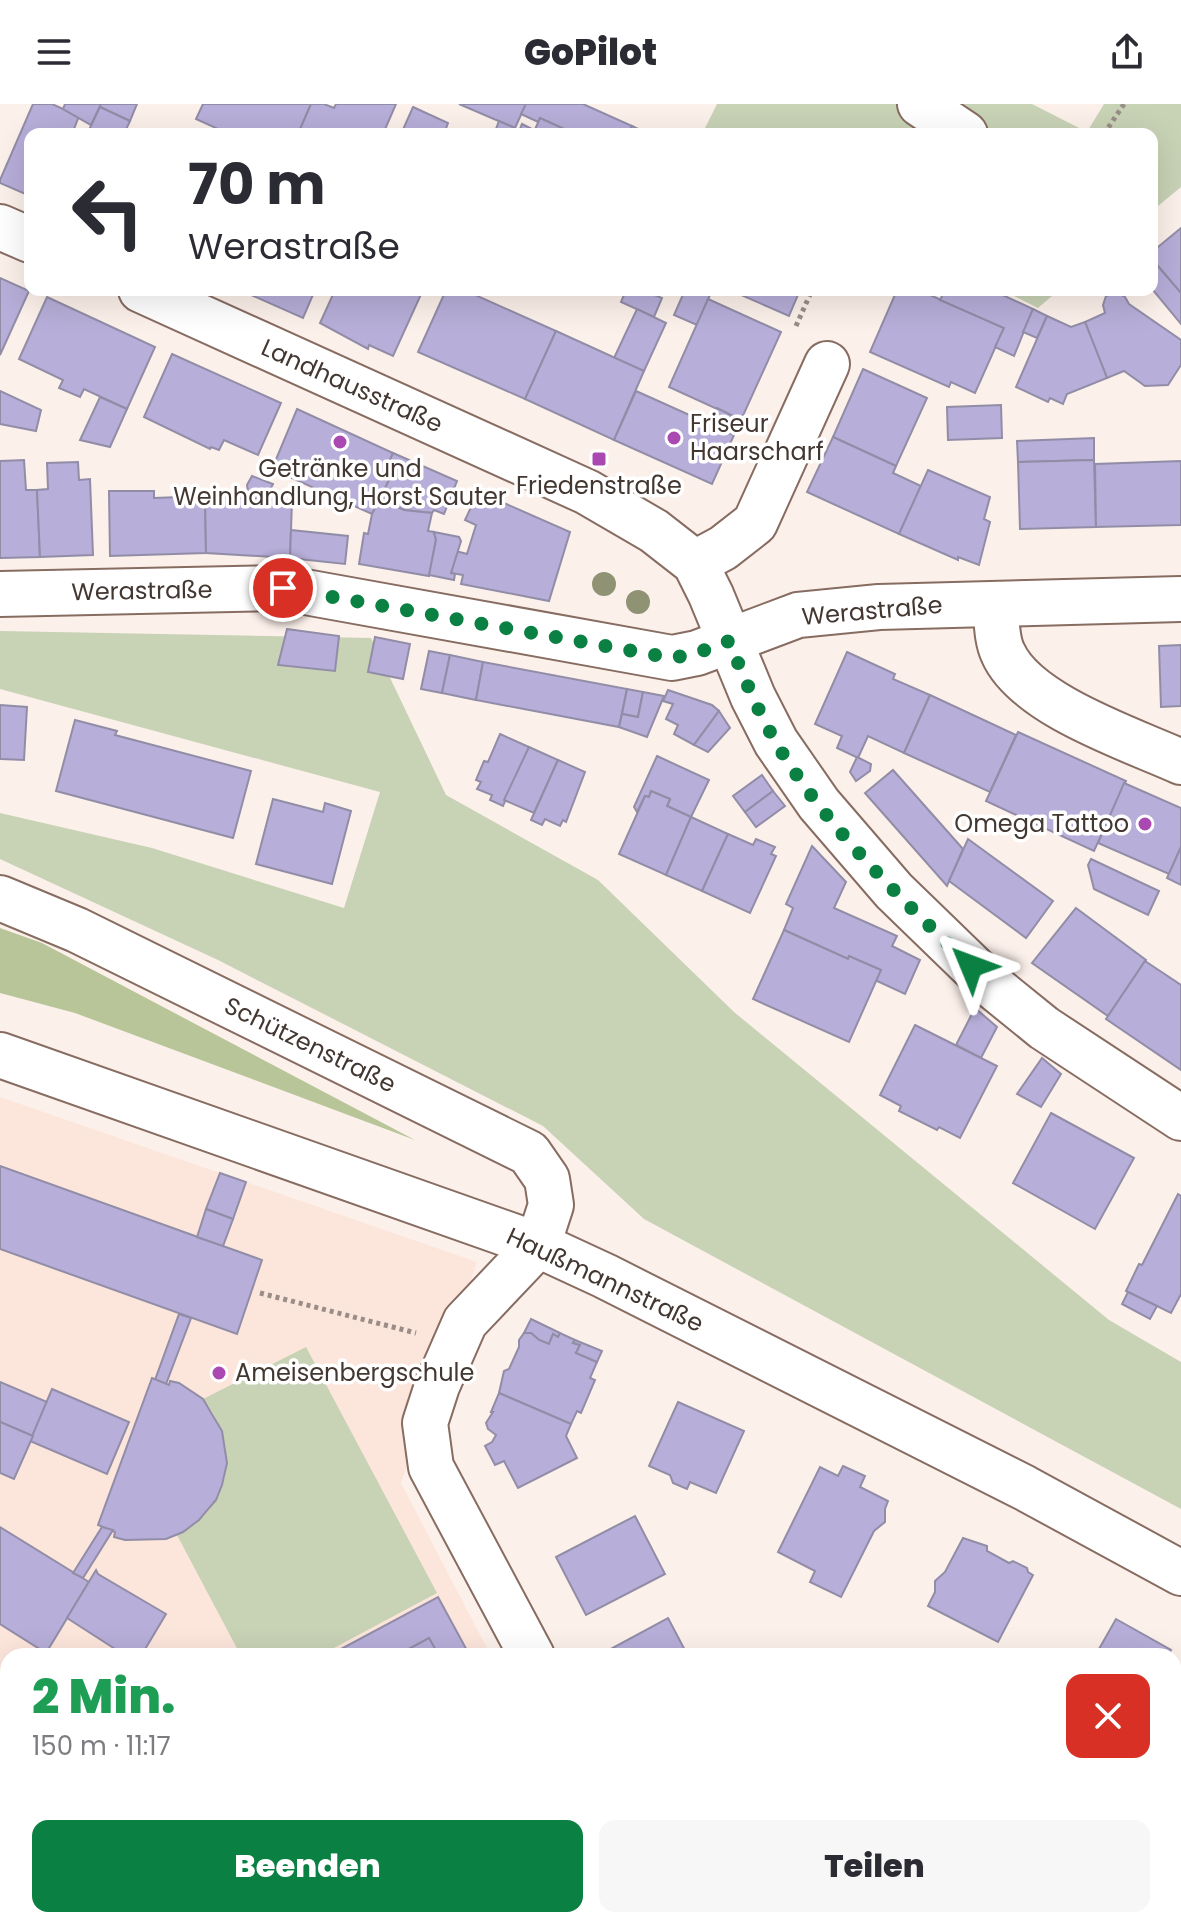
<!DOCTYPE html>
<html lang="de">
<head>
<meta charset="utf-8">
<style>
	:root { --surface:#fff; --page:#f7f7f7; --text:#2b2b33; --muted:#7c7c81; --accent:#0b8043 }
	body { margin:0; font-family:Poppins,sans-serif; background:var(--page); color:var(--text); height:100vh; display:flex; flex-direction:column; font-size:30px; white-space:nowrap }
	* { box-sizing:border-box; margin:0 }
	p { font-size:26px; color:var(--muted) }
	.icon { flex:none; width:44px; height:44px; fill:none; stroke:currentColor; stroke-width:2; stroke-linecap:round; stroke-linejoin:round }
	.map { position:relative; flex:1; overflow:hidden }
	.details { position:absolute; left:0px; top:1544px; width:1182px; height:280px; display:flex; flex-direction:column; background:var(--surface); border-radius:24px 24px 0 0; box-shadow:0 8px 32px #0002 }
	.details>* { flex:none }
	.banner { position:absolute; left:24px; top:24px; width:1134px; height:168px; border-radius:16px; box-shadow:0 8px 32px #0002; background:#fff; color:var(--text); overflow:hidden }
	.pin { position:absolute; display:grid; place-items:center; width:68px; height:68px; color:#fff; margin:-34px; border:4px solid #fff; border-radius:50%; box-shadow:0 2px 8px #0007 }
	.me { position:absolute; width:88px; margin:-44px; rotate:314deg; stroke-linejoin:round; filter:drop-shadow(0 0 6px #0008) }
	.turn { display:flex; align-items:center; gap:28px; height:168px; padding:0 32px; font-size:36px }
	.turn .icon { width:104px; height:104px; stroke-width:2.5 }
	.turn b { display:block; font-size:56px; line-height:68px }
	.round { display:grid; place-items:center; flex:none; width:84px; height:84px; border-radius:16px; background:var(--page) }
	.summary { display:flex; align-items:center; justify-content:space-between; height:136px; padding:0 32px }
	h1 { font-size:48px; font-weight:800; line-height:60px; color:#1e9e55 }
	.button { display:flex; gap:16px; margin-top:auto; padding:16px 32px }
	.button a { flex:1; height:92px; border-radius:16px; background:var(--accent); color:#fff; font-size:32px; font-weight:800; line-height:92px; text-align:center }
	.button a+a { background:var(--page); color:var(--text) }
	header { display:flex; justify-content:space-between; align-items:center; height:104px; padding:0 32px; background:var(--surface); font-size:36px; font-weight:800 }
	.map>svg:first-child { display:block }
	.built { fill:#fce5db }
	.green { fill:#c8d2b5 }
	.forest { fill:#b7c599 }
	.building { fill:#b7aed9; stroke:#928da7; stroke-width:2 }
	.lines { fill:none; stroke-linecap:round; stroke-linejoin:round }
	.minor-casing { stroke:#876c61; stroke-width:48 }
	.path { stroke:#998d88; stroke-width:5; stroke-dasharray:4 4; stroke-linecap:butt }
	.minor { stroke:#fff; stroke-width:44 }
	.tree { fill:#909274 }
	.route { stroke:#0b8043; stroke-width:14; stroke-dasharray:0 25.2 }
	.poi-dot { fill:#aa49b1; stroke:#fff; stroke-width:3 }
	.labels { text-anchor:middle; stroke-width:7; stroke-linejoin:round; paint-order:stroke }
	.street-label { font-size:24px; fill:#433732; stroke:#fff }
	.poi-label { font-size:24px; fill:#433732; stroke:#fff; text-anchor:start }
</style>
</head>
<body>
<header><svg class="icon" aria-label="menu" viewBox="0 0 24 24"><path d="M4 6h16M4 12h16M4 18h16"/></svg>GoPilot<svg class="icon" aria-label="share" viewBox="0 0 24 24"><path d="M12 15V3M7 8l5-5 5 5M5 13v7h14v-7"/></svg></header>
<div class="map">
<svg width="1181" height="1824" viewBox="0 0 1181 1824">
	<rect width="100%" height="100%" fill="#fcf0ea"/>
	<g class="built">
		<path d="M 0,993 L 477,1158 L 401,1379 L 491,1552 L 8,1552 L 8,1617 L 0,1608 Z"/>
		<path d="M 1174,1762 L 1181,1766 L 1181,1824 L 969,1824 L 966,1816 L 1174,1816 Z"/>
	</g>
	<g class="green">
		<path d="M 717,0 L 1032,0 L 1087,28 L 1104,0 L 1181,0 L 1181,83 L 1152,107 L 1152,30 L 702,30 Z"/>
		<path d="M 1002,186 L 1059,186 L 1038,204 Z"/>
		<path d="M 0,527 L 371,534 L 446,691 L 598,776 L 734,908 L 1109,1216 L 1181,1258 L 1181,1405 L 644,1115 L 543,1022 L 218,856 L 0,755 L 0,709 L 152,744 L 344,804 L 380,688 L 0,585 Z"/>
		<path d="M 306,1243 L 437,1489 L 319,1552 L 241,1552 L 177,1431 C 233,1404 241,1341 203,1295 Z"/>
	</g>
	<path class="forest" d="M 0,824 L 42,839 L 415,1036 L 75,909 L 0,889 Z"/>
	<g class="building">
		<path d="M 33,0 L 52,0 L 79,12 L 72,30 L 30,30 L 30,92 L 0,79 L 0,76 Z"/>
		<path d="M 65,0 L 101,0 L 91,21 L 63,5 Z"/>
		<path d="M 101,0 L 137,0 L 130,17 L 100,3 Z"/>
		<path d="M 203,0 L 311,0 L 298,30 L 229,30 L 196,15 Z"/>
		<path d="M 311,0 L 324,0 L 334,4 L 336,0 L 396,0 L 383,30 L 298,30 Z"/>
		<path d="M 459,0 L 526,0 L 515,24 Z"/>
		<path d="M 526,0 L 583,0 L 632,22 L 628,30 L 575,30 L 540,14 L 538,18 L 521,10 Z"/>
		<path d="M 100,3 L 130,17 L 124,30 L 87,30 Z"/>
		<path d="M 413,3 L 448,19 L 444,30 L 401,30 Z"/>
		<path d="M 540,14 L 575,30 L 533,30 Z"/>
		<path d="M 499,17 L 515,24 L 513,30 L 494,30 Z"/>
		<path d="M 522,20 L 534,26 L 533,30 L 518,30 Z"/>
		<path d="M 632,22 L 648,30 L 628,30 Z"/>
		<path d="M 1181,124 L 1181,189 L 1152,155 L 1152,148 Z"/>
		<path d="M 1156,160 L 1181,189 L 1181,220 L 1152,185 L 1152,163 Z"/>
		<path d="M 0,174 L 29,187 L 0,251 Z"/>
		<path d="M 251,186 L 315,186 L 303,214 L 249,190 Z"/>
		<path d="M 335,186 L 423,186 L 393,252 L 369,241 L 368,245 L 320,219 Z"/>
		<path d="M 446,186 L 464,186 L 556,227 L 525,295 L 418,248 Z"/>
		<path d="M 626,186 L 643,186 L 662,194 L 654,213 L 621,198 Z"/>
		<path d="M 685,186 L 699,186 L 710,191 L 697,221 L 674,211 Z"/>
		<path d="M 730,186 L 800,186 L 789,212 Z"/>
		<path d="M 897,186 L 908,190 L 909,186 L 919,186 L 1004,224 L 975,289 L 951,278 L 949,283 L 870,248 Z"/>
		<path d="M 945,186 L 992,186 L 1033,205 L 1014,252 L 995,243 L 1004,224 L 940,196 Z"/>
		<path d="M 1116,188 L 1125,193 L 1129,200 L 1181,236 L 1181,261 L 1168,281 L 1145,282 L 1124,267 L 1107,274 L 1085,218 L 1105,209 L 1103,201 L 1106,192 Z"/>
		<path d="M 47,193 L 155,243 L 127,305 L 84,285 L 80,293 L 59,284 L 63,276 L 19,255 Z"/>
		<path d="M 708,195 L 781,228 L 741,316 L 669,283 Z"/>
		<path d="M 637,205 L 666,219 L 644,267 L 614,254 Z"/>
		<path d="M 1033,205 L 1047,212 L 1037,234 L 1023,228 Z"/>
		<path d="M 1047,212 L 1071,223 L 1085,218 L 1107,274 L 1067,290 L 1063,300 L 1050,294 L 1048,298 L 1016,283 Z"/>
		<path d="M 556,227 L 644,267 L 614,336 L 525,295 Z"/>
		<path d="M 172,250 L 281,299 L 258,351 L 224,336 L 219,346 L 211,343 L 210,345 L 144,313 Z"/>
		<path d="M 863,265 L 927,294 L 896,362 L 833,333 Z"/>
		<path d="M 0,287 L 41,306 L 36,327 L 0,320 Z"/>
		<path d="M 636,287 L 734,331 L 712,380 L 614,336 Z"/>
		<path d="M 100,293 L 127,305 L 110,343 L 80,336 Z"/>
		<path d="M 1001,301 L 1002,334 L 948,336 L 947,303 Z"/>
		<path d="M 717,304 L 741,316 L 734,331 L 710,320 Z"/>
		<path d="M 297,305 L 393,349 L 382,374 L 389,376 L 372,410 L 272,365 Z"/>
		<path d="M 833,333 L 896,362 L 893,369 L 921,382 L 899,430 L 807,388 Z"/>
		<path d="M 1094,334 L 1094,356 L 1018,358 L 1017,337 Z"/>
		<path d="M 393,349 L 457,377 L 444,410 L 434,406 L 432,409 L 404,406 L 380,395 L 389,376 L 382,374 Z"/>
		<path d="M 24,356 L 26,386 L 37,386 L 40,453 L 0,454 L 0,357 Z"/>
		<path d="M 1094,356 L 1096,423 L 1020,425 L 1018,358 Z"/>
		<path d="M 1181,357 L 1181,421 L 1096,423 L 1095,360 Z"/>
		<path d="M 78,358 L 79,376 L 90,375 L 93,451 L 40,453 L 37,386 L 48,385 L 47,359 Z"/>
		<path d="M 928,366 L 990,393 L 984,415 L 990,418 L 979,461 L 958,453 L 958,456 L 899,430 Z"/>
		<path d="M 252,372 L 273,380 L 270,386 L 284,391 L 282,397 L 249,395 L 247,381 Z"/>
		<path d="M 109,387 L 154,387 L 154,394 L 205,392 L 206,449 L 110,452 Z"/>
		<path d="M 205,392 L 292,397 L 290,454 L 206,449 Z"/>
		<path d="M 488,392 L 570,428 L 549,497 L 461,480 L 463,471 L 451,469 L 456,447 L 467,450 L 476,421 L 465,416 L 474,397 L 484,402 Z"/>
		<path d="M 380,395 L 404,406 L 432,409 L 428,427 L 434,428 L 436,436 L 429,472 L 359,460 L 364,429 L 368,430 L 372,410 Z"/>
		<path d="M 291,426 L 348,432 L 345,460 L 290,454 Z"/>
		<path d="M 434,428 L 459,433 L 461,437 L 451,469 L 455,470 L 454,476 L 429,471 L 436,436 Z"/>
		<path d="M 287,525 L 339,532 L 335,567 L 278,561 Z"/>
		<path d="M 375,533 L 410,540 L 403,575 L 368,568 Z"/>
		<path d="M 1181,541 L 1181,602 L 1161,603 L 1159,542 Z"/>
		<path d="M 429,547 L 450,551 L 442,589 L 421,585 Z"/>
		<path d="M 847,548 L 895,570 L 893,575 L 930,591 L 904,649 L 868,632 L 858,654 L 837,644 L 842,632 L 815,620 Z"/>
		<path d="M 450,551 L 483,558 L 476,596 L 442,589 Z"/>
		<path d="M 483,558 L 627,585 L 619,623 L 476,596 Z"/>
		<path d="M 627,585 L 643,588 L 638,613 L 622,610 Z"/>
		<path d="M 668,586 L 712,601 L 719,607 L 694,641 L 674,630 L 678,621 L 666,615 L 673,600 L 663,597 Z"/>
		<path d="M 643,588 L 664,592 L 647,633 L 619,623 L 622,610 L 638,613 Z"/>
		<path d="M 930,591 L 1016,631 L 990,688 L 904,649 Z"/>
		<path d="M 0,601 L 27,603 L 24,656 L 0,655 Z"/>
		<path d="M 719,607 L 730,624 L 708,648 L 694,641 Z"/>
		<path d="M 75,616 L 117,627 L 115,631 L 251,667 L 233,734 L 56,687 Z"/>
		<path d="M 1018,628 L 1126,677 L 1094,747 L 986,697 Z"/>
		<path d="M 500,630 L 529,643 L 503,702 L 490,696 L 492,691 L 477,685 L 481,678 L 476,676 L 484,657 L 488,658 Z"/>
		<path d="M 529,643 L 558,656 L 534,709 L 504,696 Z"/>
		<path d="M 657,652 L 709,676 L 691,713 L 667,702 L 670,695 L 651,687 L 649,693 L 645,692 L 637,708 L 634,703 Z"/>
		<path d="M 857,653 L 871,660 L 870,667 L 856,677 L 850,668 Z"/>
		<path d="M 558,656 L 585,668 L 566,718 L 563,716 L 560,722 L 545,715 L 542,721 L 531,716 Z"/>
		<path d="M 893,666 L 963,745 L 947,782 L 865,689 Z"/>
		<path d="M 762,671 L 773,687 L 745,708 L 733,692 Z"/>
		<path d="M 1124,679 L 1181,704 L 1181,743 L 1169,770 L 1098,739 Z"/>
		<path d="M 651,687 L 670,695 L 667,702 L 691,713 L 666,771 L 619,750 L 645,692 L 649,693 Z"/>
		<path d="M 773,687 L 785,702 L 756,723 L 745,708 Z"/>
		<path d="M 273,695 L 323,708 L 325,699 L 351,707 L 332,780 L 256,760 Z"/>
		<path d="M 691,713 L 728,730 L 702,787 L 666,771 Z"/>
		<path d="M 728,730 L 753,741 L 756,735 L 775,743 L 771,750 L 776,752 L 750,809 L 702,787 Z"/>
		<path d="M 968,735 L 1053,797 L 1026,834 L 949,777 Z"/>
		<path d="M 812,742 L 846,778 L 834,804 L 897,832 L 892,842 L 920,856 L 905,890 L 875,876 L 881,866 L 849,852 L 848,855 L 784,826 L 793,804 L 786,800 Z"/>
		<path d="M 1181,743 L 1181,781 L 1167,774 Z"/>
		<path d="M 1091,755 L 1159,787 L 1148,811 L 1094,785 L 1088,761 Z"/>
		<path d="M 1076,804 L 1146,856 L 1108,912 L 1032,859 Z"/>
		<path d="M 784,826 L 848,855 L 849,852 L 881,866 L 849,938 L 753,895 Z"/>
		<path d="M 1145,857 L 1181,881 L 1181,966 L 1106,915 Z"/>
		<path d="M 975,904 L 997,923 L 981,954 L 956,941 Z"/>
		<path d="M 915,921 L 997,962 L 960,1034 L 939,1023 L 937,1026 L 899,1007 L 901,1002 L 880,991 Z"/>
		<path d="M 1042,954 L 1061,970 L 1041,1003 L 1017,990 Z"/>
		<path d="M 1051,1009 L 1134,1054 L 1095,1125 L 1013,1079 Z"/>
		<path d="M 0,1062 L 262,1156 L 237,1230 L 0,1145 Z"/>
		<path d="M 220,1069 L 246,1078 L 233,1115 L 206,1105 Z"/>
		<path d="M 1178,1090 L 1181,1092 L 1181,1190 L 1171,1209 L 1126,1187 L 1139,1160 L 1142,1161 Z"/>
		<path d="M 206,1105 L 233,1115 L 223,1142 L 197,1133 Z"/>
		<path d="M 1128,1188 L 1157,1202 L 1150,1215 L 1122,1200 Z"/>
		<path d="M 179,1210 L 191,1214 L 166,1280 L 155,1276 Z"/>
		<path d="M 531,1215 L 560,1229 L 558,1233 L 553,1230 L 549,1240 L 539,1236 L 531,1229 L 524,1229 Z"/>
		<path d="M 524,1229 L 531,1229 L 539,1236 L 549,1240 L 553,1230 L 558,1233 L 560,1229 L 575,1236 L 573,1239 L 580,1241 L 576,1249 L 597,1258 L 590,1274 L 595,1276 L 581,1309 L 577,1307 L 571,1320 L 499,1289 L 504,1267 L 509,1265 L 519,1243 L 519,1236 Z"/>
		<path d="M 575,1236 L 602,1247 L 597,1258 L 576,1249 L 580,1241 L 573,1239 Z"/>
		<path d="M 152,1274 L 169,1281 L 170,1277 L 179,1279 L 203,1295 L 222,1327 L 227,1359 L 222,1381 L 216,1396 L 199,1416 L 183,1428 L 166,1435 L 125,1436 L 114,1433 L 115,1428 L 98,1421 Z"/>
		<path d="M 0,1278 L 47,1298 L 33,1332 L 0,1318 Z"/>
		<path d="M 52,1285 L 129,1318 L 107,1370 L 30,1337 Z"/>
		<path d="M 499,1289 L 571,1320 L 566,1332 L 577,1354 L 518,1384 L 504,1357 L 495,1361 L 485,1342 L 492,1338 L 496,1331 L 488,1325 L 486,1319 L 493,1308 L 491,1308 Z"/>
		<path d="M 678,1298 L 744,1327 L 716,1389 L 690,1378 L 687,1385 L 673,1379 L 670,1371 L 649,1362 Z"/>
		<path d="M 0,1318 L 33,1332 L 14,1375 L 0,1369 Z"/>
		<path d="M 843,1362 L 865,1372 L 860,1383 L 888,1397 L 885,1405 L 885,1418 L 874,1427 L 841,1493 L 810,1478 L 815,1467 L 778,1448 L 820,1363 L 838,1372 Z"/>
		<path d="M 635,1412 L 665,1470 L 586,1511 L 556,1453 Z"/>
		<path d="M 0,1423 L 89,1478 L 46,1549 L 0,1520 Z"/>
		<path d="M 102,1423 L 113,1426 L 83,1474 L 73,1469 Z"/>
		<path d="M 963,1434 L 987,1442 L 987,1447 L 1009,1459 L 1013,1457 L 1027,1464 L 1028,1468 L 1033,1471 L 998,1538 L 928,1502 L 935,1488 L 935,1477 L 945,1468 Z"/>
		<path d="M 96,1466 L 98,1470 L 166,1510 L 141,1552 L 126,1552 L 67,1514 Z"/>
		<path d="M 438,1493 L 470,1552 L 439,1552 L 429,1534 L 396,1552 L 328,1552 Z"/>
		<path d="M 668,1514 L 688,1552 L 609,1552 L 607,1547 Z"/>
		<path d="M 1116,1515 L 1171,1546 L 1168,1552 L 1095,1552 Z"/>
		<path d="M 429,1534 L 439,1552 L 396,1552 Z"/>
		<path d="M 188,1816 L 218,1816 L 212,1824 L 184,1824 Z"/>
		<path d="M 508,1816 L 593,1816 L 584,1821 L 585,1824 L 512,1824 Z"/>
		<path d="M 739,1816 L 767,1816 L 750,1824 L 743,1824 Z"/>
		<path d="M 966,1816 L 998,1816 L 1000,1824 L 969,1824 Z"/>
		<path d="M 1091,1816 L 1119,1816 L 1121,1824 L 1066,1824 Z"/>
		<path d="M 42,1820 L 43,1824 L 9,1824 Z"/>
	</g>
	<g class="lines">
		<g class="minor-casing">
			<g id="minor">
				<path d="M 920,0 L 965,30"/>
				<path d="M 0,123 L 30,136"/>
				<path d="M 141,186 L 587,388 L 654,427 L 695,459 L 711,491 L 753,593 L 776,638 L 819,700 L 894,787 L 991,881 L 1044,924 L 1181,1014"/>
				<path d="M 695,459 L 723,444 L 755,419 L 827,260"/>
				<path d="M 0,490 L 283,484 L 672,554 L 697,549 L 798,511 L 879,503 L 1181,495"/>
				<path d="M 995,500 C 997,514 996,535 1003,549 C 1026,601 1130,635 1181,658"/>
				<path d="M 0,794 L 77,826 L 529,1049 L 547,1075 L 551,1101 L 538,1141 L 465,1218 L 437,1282 L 425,1319 L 431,1363 L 532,1552"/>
				<path d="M 0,951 L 538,1141 L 605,1172 L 1025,1384 L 1181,1469"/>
				<path d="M 0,1641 L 8,1651"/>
				<path d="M 1174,1810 L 1181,1814"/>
				<path d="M 104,1816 L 113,1824"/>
				<path d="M 666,1816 L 670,1824"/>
				<path d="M 1135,1816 L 1137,1824"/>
			</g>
		</g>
		<g class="path">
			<path d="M 1104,30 L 1124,0"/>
			<path d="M 796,222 L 812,186"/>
			<path d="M 260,1189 L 416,1229"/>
			<path d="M 1174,1748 L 1181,1752"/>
			<path d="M 0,1794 L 8,1787"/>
			<path d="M 315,1824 L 322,1816"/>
		</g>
		<use href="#minor" class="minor"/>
	</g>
	<g class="tree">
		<circle cx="604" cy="480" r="12"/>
		<circle cx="638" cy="498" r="12"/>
	</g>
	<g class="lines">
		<path class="route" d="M 283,484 L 672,554 L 697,549 L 729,537 C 743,571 757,605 775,637 C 825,722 900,794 971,862"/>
	</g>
	<g class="poi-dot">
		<circle cx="674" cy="334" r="8"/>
		<circle cx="340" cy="338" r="8"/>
		<rect x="591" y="347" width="16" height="16" rx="4"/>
		<circle cx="1145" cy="720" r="8"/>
		<circle cx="219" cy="1269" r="8"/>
	</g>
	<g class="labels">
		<g class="street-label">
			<text transform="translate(352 282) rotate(24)" y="8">Landhausstraße</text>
			<text transform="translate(142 487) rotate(-1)" y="8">Werastraße</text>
			<text transform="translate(872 507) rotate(-5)" y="8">Werastraße</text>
			<text transform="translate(310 941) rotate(26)" y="8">Schützenstraße</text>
			<text transform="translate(605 1176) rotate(25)" y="8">Haußmannstraße</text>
		</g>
		<g class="poi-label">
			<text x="690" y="328">Friseur<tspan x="690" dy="28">Haarscharf</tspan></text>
			<text x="340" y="373" text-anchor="middle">Getränke und<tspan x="340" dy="28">Weinhandlung, Horst Sauter</tspan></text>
			<text x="599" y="390" text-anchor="middle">Friedenstraße</text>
			<text x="1129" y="728" text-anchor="end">Omega Tattoo</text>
			<text x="235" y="1277">Ameisenbergschule</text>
		</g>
	</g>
</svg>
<div class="pin" style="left:283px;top:484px;background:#d93025"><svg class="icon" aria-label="arrive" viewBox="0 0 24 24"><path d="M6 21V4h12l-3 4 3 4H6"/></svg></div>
<svg class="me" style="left:971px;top:862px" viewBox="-20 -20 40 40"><path d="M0-17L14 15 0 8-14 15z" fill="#0b8043" stroke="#fff" stroke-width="4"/></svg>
<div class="banner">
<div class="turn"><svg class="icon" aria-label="left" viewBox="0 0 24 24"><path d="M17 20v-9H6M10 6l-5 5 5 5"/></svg><div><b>70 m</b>Werastraße</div></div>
</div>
<section class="details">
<div class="summary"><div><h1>2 Min.</h1><p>150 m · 11:17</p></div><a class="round" style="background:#d93025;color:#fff"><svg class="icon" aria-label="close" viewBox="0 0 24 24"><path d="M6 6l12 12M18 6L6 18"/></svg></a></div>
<div class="button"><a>Beenden</a><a>Teilen</a></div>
</section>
</div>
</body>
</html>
